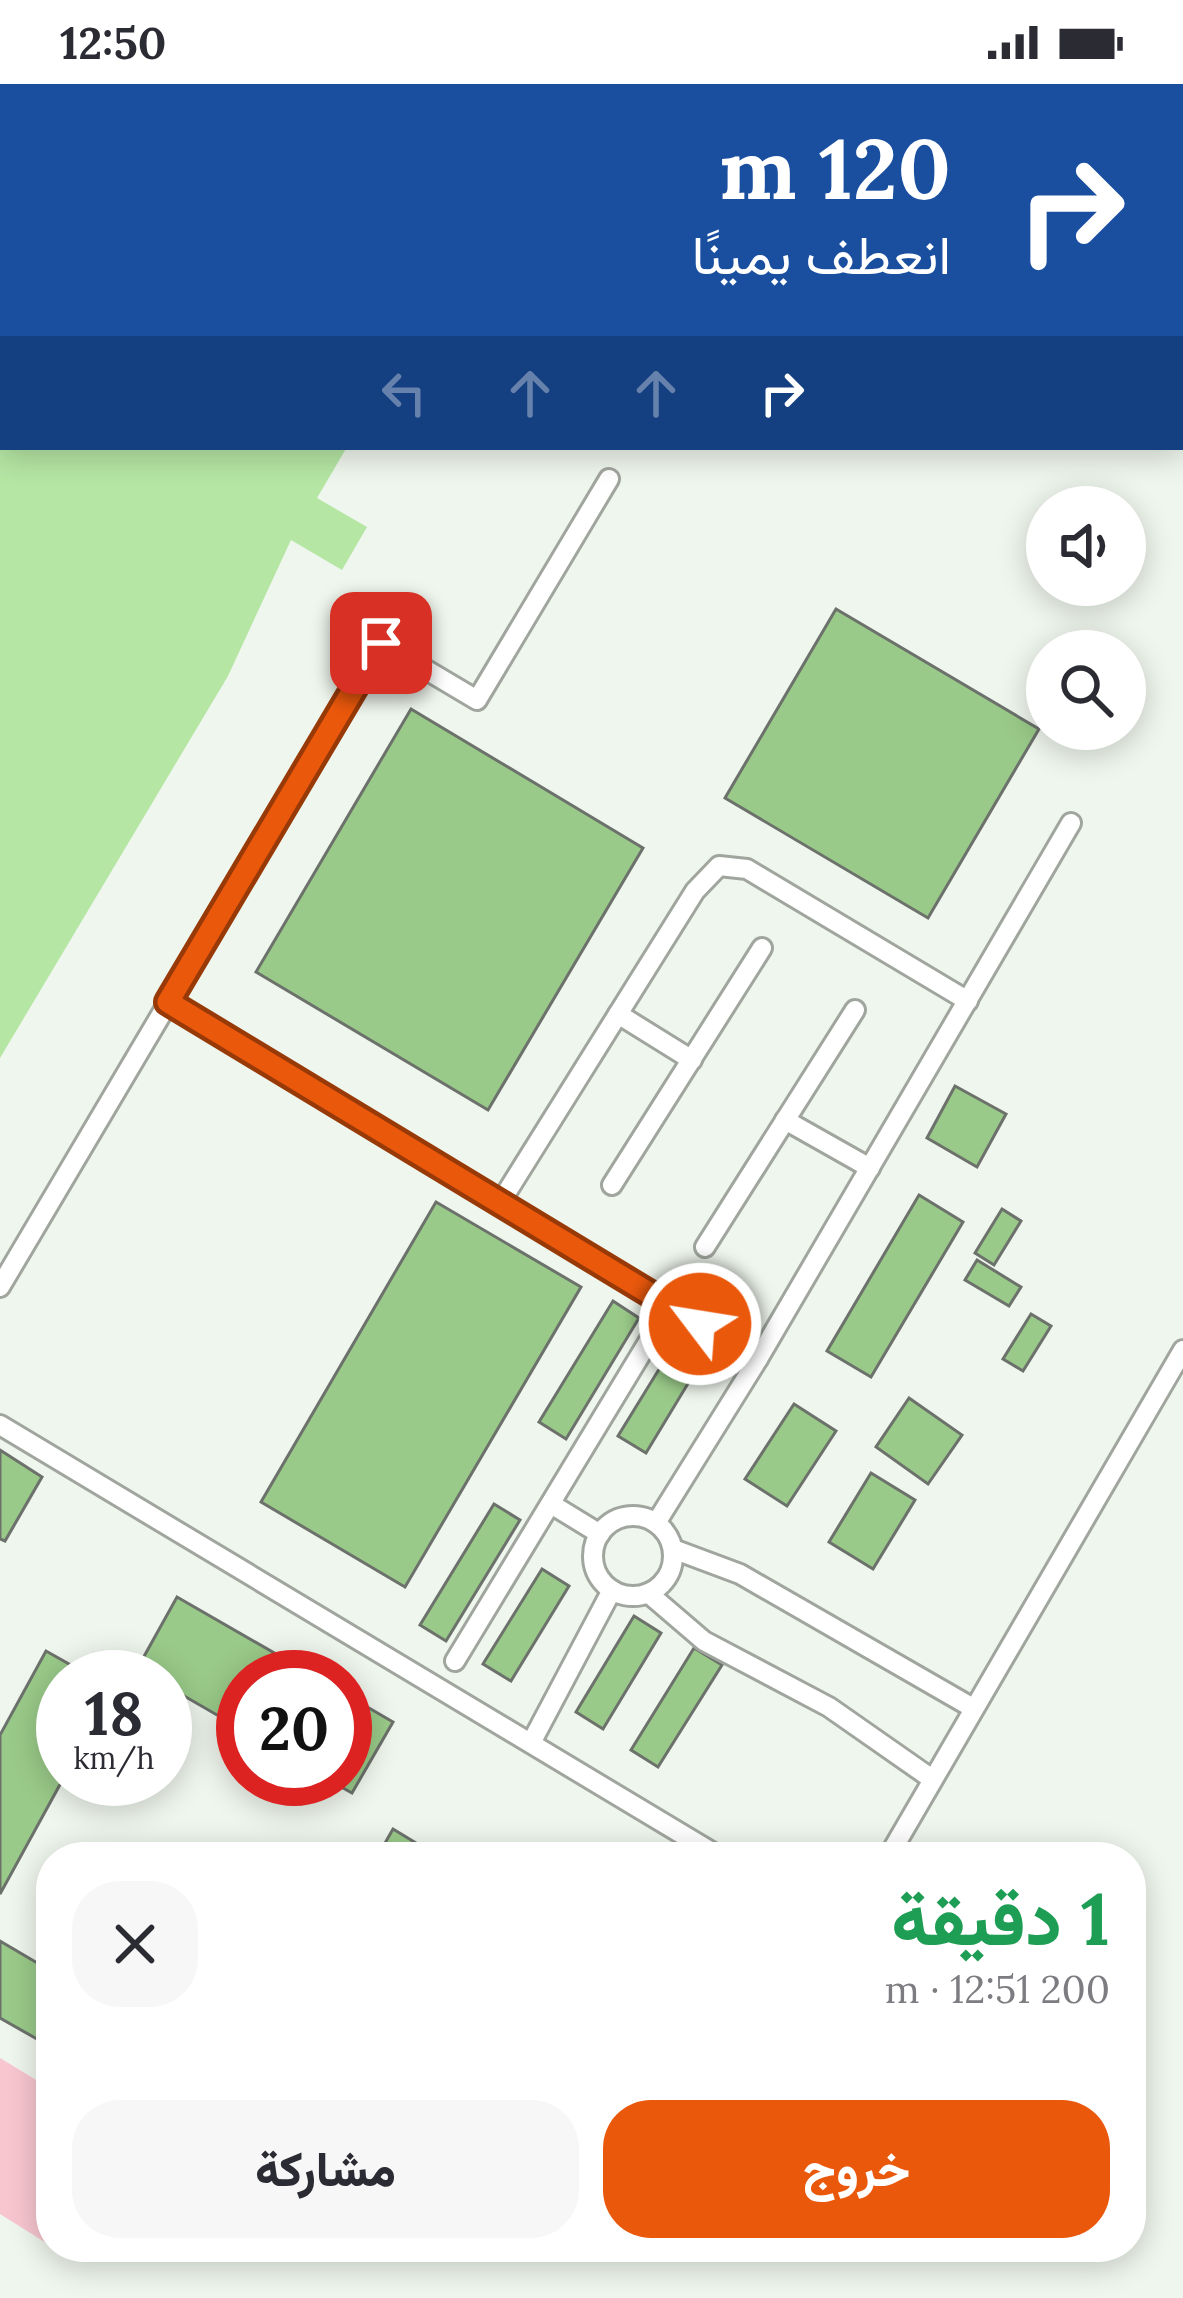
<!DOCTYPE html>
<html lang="ar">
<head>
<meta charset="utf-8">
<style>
	:root { --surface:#fff; --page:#f7f7f7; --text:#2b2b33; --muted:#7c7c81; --accent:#ea580c }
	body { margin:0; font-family:Lora,Vazirmatn,serif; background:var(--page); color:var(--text); direction:rtl; height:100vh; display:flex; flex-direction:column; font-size:45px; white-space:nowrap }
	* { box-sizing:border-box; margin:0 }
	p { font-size:39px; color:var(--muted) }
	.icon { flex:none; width:66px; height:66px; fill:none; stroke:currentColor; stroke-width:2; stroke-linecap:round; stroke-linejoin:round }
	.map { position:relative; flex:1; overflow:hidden; direction:ltr }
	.sheet { position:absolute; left:36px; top:1758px; width:1110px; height:420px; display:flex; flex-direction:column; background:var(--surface); border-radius:48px; box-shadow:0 6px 30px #0003; direction:rtl }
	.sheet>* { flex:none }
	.hud { position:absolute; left:0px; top:0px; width:1185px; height:366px; box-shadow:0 6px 30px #0003; direction:rtl; background:#1a4fa0; color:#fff; overflow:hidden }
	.controls { position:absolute; left:1026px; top:402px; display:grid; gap:24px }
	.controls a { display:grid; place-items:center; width:120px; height:120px; border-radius:50%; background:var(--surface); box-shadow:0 6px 30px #0003; font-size:60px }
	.speed { position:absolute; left:36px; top:1566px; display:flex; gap:24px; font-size:60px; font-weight:700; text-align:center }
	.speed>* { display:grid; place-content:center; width:156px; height:156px; border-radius:50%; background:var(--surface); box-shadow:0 6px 30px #0003; line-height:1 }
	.speed small { font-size:30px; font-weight:400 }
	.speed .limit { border:18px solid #d22; background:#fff; color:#111 }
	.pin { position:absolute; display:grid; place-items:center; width:102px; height:102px; color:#fff; margin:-51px; border-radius:24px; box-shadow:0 6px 18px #0006 }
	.me { position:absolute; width:132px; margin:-66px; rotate:301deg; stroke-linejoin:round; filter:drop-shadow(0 0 9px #0008) }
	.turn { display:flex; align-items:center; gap:42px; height:252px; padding:0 36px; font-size:54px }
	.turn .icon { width:156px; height:156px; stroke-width:2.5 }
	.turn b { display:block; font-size:84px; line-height:102px }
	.lanes { display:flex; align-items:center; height:114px; padding:0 36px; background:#0003; justify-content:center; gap:60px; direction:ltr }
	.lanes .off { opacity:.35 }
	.round { display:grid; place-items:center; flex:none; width:126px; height:126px; border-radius:48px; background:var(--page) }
	.summary { display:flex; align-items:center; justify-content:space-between; height:204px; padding:0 36px }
	h1 { font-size:72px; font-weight:800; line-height:90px; color:#1e9e55 }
	.action { display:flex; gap:24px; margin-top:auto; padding:24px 36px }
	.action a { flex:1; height:138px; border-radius:48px; background:var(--accent); color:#fff; font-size:48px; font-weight:800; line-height:138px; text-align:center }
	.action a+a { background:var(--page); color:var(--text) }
	.status { display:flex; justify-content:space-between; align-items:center; height:84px; padding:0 60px; background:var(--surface); direction:ltr }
	.status svg { height:33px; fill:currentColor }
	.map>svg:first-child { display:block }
	.green { fill:#f8c6cf }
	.water { fill:#b5e6a4 }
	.building { fill:#9aca89; stroke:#6c726b; stroke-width:3 }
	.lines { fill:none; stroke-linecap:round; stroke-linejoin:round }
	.service-casing { stroke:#a0a69e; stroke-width:24 }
	.service { stroke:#fff; stroke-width:18 }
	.route-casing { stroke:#983908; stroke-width:30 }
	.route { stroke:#ea580c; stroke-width:21 }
</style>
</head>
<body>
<div class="status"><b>12:50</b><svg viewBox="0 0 49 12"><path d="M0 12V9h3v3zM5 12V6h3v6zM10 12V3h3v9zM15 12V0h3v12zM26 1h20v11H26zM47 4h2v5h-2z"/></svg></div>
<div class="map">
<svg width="1183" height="2214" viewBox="0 0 1183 2214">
	<rect width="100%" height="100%" fill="#eff6ed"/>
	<path class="green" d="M 0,1974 L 51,2005 L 51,2162 L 0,2130 Z"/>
	<path class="water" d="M 0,0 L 566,0 L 564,3 L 3,3 L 3,363 L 347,363 L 317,414 L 367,443 L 342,486 L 291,456 L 228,592 L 0,974 Z"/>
	<g class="building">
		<path d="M 836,525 L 1039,645 L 928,834 L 725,714 Z"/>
		<path d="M 411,625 L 643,764 L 488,1026 L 256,888 Z"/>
		<path d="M 955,1002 L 1006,1030 L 977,1083 L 927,1054 Z"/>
		<path d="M 919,1111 L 963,1138 L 871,1293 L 827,1267 Z"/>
		<path d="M 436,1118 L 581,1203 L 405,1503 L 261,1418 Z"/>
		<path d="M 1002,1125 L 1021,1137 L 994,1181 L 975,1169 Z"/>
		<path d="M 977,1176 L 1021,1203 L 1009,1222 L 965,1196 Z"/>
		<path d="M 613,1217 L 639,1234 L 566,1355 L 539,1338 Z"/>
		<path d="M 1031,1230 L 1051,1242 L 1023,1287 L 1003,1275 Z"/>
		<path d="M 677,1256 L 704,1273 L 646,1369 L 618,1352 Z"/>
		<path d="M 909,1314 L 962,1351 L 928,1400 L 876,1363 Z"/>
		<path d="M 794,1320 L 836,1347 L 787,1422 L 745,1395 Z"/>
		<path d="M 0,1366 L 42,1393 L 5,1457 L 0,1455 Z"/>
		<path d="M 871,1389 L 915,1416 L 873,1485 L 829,1458 Z"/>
		<path d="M 494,1420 L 520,1436 L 446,1557 L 420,1541 Z"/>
		<path d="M 542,1485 L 569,1502 L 511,1597 L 483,1580 Z"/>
		<path d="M 177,1513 L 316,1593 L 243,1593 L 243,1646 L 165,1601 L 165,1593 L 151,1593 L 137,1585 Z"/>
		<path d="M 634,1532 L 661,1549 L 603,1645 L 576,1628 Z"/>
		<path d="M 694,1564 L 722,1581 L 658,1683 L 631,1666 Z"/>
		<path d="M 46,1567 L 92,1593 L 63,1593 L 63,1695 L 0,1810 L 0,1651 Z"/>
		<path d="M 345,1610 L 393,1638 L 352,1709 L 327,1695 L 345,1695 Z"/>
		<path d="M 393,1745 L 439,1773 L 377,1773 Z"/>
		<path d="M 0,1857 L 51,1887 L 51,1963 L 0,1934 Z"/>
	</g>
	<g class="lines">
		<g class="service-casing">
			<g id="service">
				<path d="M 168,918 L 758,1275"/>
				<path d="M 618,930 L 692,976"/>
				<path d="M 785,1036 L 870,1084"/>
				<path d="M 612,1101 L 762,864"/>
				<path d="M 500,1119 L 695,807 L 719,782 L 747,785 L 968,917"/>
				<path d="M 705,1163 L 855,926"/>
				<path d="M 0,1203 L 381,559 L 477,616 L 609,395"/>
				<path d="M 0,1341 L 720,1773"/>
				<path d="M 551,1420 L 600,1450"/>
				<circle cx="633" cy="1472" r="40"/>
				<path d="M 656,1439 L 758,1275 L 1071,739"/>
				<path d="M 673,1465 L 740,1490 L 973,1624"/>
				<path d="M 648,1509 L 704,1557 L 829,1623 L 932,1695"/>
				<path d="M 455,1577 L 670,1222"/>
				<path d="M 531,1659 L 612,1506"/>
				<path d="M 885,1773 L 891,1768 L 1183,1266"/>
			</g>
		</g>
		<use href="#service" class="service"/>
	</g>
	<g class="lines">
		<g class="route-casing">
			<path id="route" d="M 381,559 L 168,918 L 700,1240"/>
		</g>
		<use href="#route" class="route"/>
	</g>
</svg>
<div class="controls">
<a><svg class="icon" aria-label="sound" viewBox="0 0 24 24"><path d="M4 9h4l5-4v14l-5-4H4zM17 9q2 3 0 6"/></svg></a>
<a><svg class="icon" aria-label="search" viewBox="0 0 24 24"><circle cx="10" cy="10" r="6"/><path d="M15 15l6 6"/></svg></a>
</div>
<div class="speed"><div>18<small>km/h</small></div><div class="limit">20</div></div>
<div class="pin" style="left:381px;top:559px;background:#d93025"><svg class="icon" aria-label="arrive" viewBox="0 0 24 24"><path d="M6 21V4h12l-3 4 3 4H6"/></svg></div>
<svg class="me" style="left:700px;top:1240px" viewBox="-20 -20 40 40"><circle r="17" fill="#ea580c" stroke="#fff" stroke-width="3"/><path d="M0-11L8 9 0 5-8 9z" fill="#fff"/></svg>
<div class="hud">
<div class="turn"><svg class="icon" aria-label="right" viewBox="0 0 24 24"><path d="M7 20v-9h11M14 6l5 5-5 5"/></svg><div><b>120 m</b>انعطف يمينًا</div></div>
<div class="lanes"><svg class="icon off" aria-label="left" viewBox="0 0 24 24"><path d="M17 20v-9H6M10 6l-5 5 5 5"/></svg><svg class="icon off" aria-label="ahead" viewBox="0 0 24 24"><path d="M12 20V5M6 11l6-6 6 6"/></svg><svg class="icon off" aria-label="ahead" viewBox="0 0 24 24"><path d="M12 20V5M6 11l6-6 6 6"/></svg><svg class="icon" aria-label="right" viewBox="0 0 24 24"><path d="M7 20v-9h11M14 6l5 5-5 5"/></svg></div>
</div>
<section class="sheet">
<div class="summary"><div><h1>1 دقيقة</h1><p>200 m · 12:51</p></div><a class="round"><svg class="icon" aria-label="close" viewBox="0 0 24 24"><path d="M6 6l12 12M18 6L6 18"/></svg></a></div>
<div class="action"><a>خروج</a><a>مشاركة</a></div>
</section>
</div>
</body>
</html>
